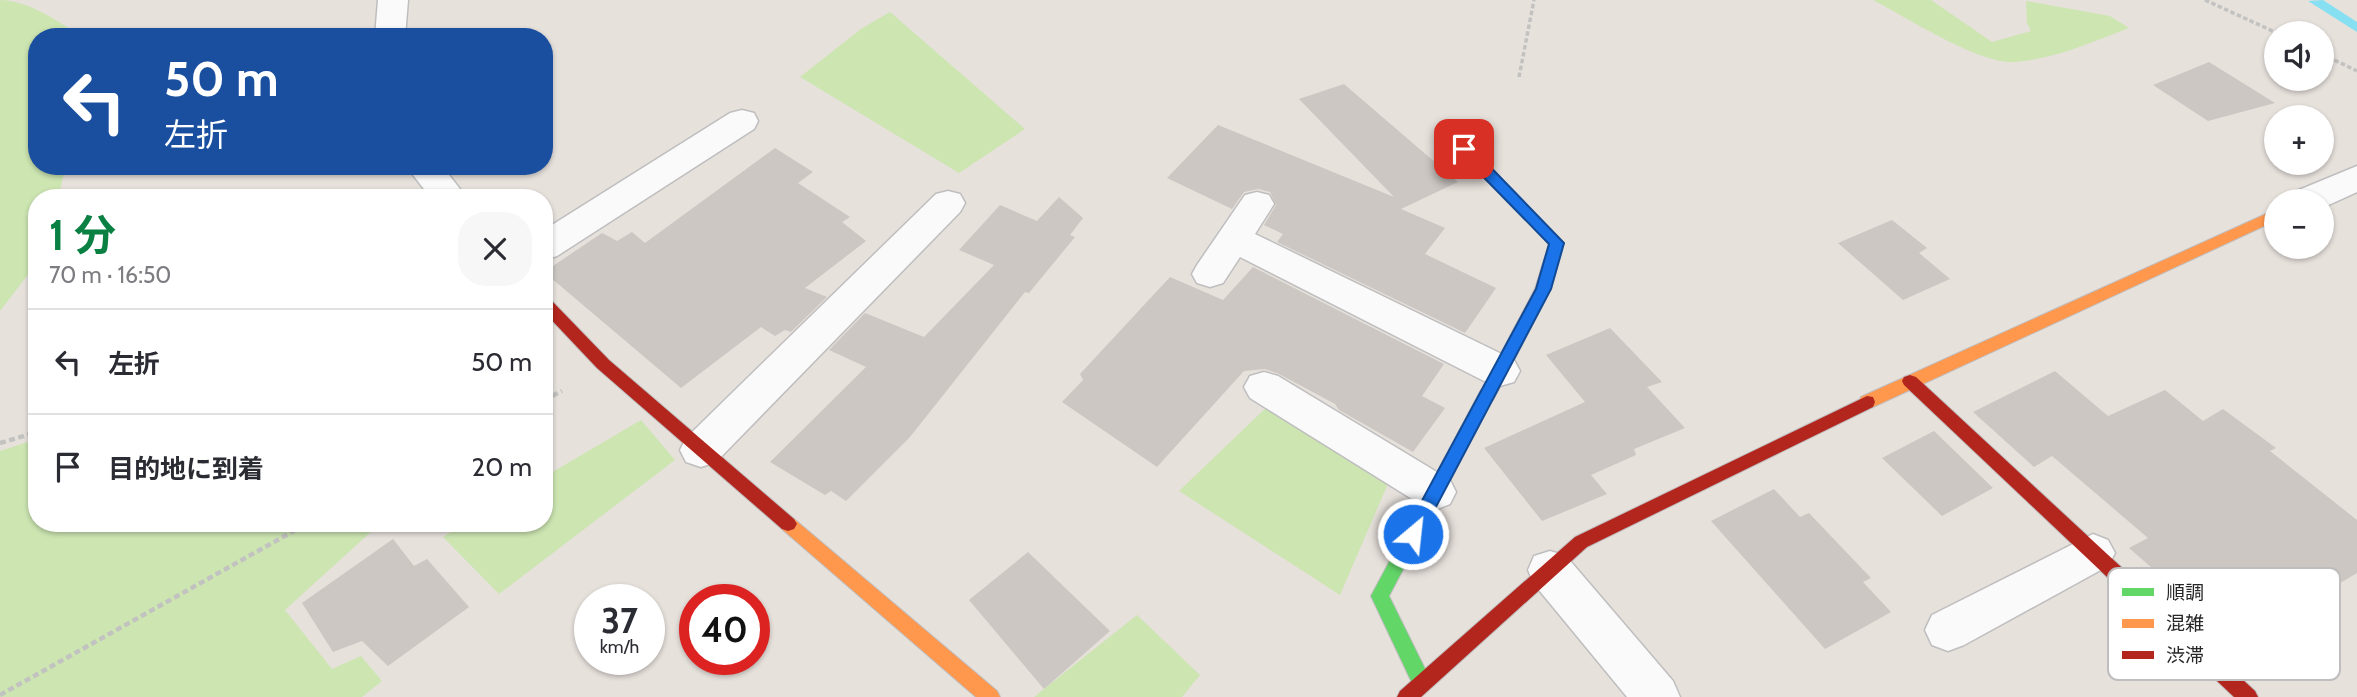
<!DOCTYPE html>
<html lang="ja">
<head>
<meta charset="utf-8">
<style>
	:root { --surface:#fff; --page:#f7f7f7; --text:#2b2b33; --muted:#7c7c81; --line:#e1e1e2; --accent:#0b8043 }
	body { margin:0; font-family:Cabin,"Noto Sans JP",sans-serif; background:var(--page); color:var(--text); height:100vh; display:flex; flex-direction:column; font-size:26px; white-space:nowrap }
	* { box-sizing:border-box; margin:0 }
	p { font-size:23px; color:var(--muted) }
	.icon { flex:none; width:38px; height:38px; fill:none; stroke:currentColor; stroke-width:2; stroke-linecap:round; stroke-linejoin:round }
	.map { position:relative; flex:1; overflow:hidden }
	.sheet { position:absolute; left:28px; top:189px; width:525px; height:343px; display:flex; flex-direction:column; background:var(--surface); border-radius:28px; box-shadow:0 2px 5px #0004 }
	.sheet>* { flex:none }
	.top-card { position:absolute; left:28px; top:28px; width:525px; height:147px; border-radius:28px; box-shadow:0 2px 5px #0004; background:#1a4fa0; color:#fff; overflow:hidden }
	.tools { position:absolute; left:2264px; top:21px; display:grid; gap:14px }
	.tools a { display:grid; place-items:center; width:70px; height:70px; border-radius:50%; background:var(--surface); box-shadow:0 2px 5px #0004; font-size:35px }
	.speed { position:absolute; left:574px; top:584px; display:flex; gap:14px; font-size:35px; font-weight:700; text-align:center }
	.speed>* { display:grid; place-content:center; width:91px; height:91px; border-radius:50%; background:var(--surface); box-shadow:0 2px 5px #0004; line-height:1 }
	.speed small { font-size:18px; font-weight:400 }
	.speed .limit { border:10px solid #d22; background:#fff; color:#111 }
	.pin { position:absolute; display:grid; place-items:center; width:60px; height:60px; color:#fff; margin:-30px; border-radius:14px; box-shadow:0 4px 10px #0006 }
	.me { position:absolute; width:77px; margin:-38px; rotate:28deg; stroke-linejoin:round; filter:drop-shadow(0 0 5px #0008) }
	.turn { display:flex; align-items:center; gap:24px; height:147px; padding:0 21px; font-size:32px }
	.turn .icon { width:91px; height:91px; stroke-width:2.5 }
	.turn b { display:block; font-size:49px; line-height:60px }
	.round { display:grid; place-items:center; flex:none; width:74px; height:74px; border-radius:28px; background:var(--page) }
	.headline { display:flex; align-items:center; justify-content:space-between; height:119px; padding:0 21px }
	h1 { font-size:42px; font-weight:700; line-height:52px; color:var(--accent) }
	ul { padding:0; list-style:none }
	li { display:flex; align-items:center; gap:21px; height:105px; padding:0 21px; border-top:2px solid var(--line) }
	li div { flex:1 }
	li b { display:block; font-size:26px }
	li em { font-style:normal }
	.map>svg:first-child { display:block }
	.green { fill:#cce5b1 }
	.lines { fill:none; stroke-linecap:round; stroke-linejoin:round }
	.stream { fill:#86e0f1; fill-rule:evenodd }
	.building { fill:#ccc7c3 }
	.street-casing { stroke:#bfbebf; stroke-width:3 }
	.fast-casing { stroke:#bfbebf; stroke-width:2 }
	.slow-casing { stroke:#bfbebf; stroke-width:2 }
	.jam-casing { stroke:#bfbebf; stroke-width:2 }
	.path-far1 { stroke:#c2c2c1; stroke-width:3.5; stroke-dasharray:4.5 2.5; stroke-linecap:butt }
	.path { stroke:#c2c2c1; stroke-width:4.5; stroke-dasharray:6 3.5; stroke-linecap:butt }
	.street { fill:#fbfafa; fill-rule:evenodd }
	.fast { fill:#63d668; fill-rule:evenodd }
	.slow { fill:#ff974d; fill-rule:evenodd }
	.jam { fill:#b3261e; fill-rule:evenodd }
	.route { fill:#1a73e8; stroke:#114b97; stroke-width:2 }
	.key { fill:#fff; stroke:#bebebe; stroke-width:2 }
	.key-label { font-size:19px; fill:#272727 }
</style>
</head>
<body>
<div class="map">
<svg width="2357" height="697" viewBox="0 0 2357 697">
	<rect width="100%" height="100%" fill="#e7e1dc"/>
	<g class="green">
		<path d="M 0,0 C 28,0 59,22 83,37 L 37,37 L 37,166 L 66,166 L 58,198 L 37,198 L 37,257 L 33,268 L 0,311 Z"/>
		<path d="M 1873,0 L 1931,0 L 1992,42 L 2031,31 L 2027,23 L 2026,1 L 2110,16 L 2129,28 C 2093,42 2054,59 2015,62 C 1980,65 1906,17 1873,0 Z"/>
		<path d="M 890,12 L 1025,129 L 959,173 L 800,77 L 861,29 Z"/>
		<path d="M 1271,403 L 1390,479 L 1340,595 L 1179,491 Z"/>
		<path d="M 641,420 L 675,460 L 499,594 L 443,537 L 465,523 L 544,523 L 544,477 Z"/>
		<path d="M 37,439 L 37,523 L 370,523 L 373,530 L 285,610 L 332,669 L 361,656 L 382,681 L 362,697 L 0,697 L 0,451 Z"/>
		<path d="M 1137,615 L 1200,675 L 1182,697 L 1034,697 Z"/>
	</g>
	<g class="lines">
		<path class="stream" d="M 2323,0 L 2357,22 L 2357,32 L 2308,1 Z"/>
	</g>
	<g class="building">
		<path d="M 2209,62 L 2275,103 L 2208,121 L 2153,85 Z"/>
		<path d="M 1344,84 L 1458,182 L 1401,209 L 1445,228 L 1425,254 L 1496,288 L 1465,333 L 1277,242 L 1283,234 L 1264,225 L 1276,205 L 1270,192 L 1258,189 L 1244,192 L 1232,209 L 1167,178 L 1218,125 L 1394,197 L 1299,99 Z"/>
		<path d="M 775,148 L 813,172 L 798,183 L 850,217 L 842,222 L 866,241 L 805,288 L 827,297 L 791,332 L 785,330 L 775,336 L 761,327 L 681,388 L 544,272 L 602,233 L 617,241 L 632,232 L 645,243 Z"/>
		<path d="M 1059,197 L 1083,218 L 1070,235 L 1075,237 L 1029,293 L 1025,292 L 910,437 L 846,501 L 831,491 L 825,495 L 770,462 L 866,367 L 829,350 L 865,313 L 924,337 L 994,265 L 959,250 L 1000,205 L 1037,221 Z"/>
		<path d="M 1892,220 L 1927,248 L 1919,253 L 1950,279 L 1903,300 L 1838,243 Z"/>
		<path d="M 1253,267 L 1444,364 L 1422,396 L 1445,408 L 1413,452 L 1339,410 L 1335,404 L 1279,374 L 1265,369 L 1244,371 L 1157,467 L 1062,402 L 1083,380 L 1080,374 L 1170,277 L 1223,300 Z"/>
		<path d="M 1610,328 L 1662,382 L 1647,387 L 1685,428 L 1634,449 L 1636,455 L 1591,475 L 1607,494 L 1542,521 L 1484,448 L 1585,402 L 1546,355 Z"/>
		<path d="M 2055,371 L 2108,416 L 2165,390 L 2203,421 L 2223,409 L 2276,448 L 2270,451 L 2357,520 L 2357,573 L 2250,637 L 2219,609 L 2206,615 L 2129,548 L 2148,538 L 2052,456 L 2034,467 L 1973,412 Z"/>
		<path d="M 1934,431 L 1993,488 L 1942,516 L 1882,458 Z"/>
		<path d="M 1774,489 L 1800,517 L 1809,513 L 1871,578 L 1863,582 L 1891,612 L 1825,649 L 1711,521 Z"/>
		<path d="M 393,539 L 414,566 L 427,559 L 469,607 L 388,666 L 362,641 L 333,652 L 302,603 Z"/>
		<path d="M 1028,552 L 1110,631 L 1044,689 L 969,600 Z"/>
	</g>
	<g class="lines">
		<g class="street-casing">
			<g id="street">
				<path d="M 378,0 L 408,0 L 405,37 L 375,37 Z"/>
				<path d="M 742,110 L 754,113 L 758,121 L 754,129 L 557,256 L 544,260 L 544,230 L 730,113 Z"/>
				<path d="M 406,166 L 442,166 L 467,198 L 431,198 Z"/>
				<path d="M 2357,166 L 2357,192 L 2322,208 L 2322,201 L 2289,201 L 2294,192 Z"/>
				<path d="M 948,191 L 960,194 L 965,203 L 960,212 L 716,462 L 701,467 L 686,462 L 680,450 L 686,438 L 936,194 Z"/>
				<path d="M 1257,192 L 1269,195 L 1274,204 L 1255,234 L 1514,360 L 1520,371 L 1514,382 L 1500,386 L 1486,382 L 1240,257 L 1223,283 L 1210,287 L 1197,283 L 1192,274 L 1197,265 L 1245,195 Z"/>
				<path d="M 1264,372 L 1278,376 L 1450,480 L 1456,492 L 1450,504 L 1435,510 L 1420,504 L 1250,398 L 1244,387 L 1250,376 Z"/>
				<path d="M 2093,534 L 2108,540 L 2115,553 L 2108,566 L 1964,645 L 1948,651 L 1932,645 L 1925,630 L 1932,615 Z"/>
				<path d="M 1550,551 L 1566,556 L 1673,681 L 1680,697 L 1627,697 L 1534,584 L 1528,570 L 1534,556 Z"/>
			</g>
		</g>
		<g class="fast-casing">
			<path id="fast" d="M 1487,389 L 1493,390 L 1495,395 L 1389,596 L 1431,681 L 1428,687 L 1421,690 L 1414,687 L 1371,596 L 1481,390 Z"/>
		</g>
		<g class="slow-casing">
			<g id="slow">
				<path d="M 1464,144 L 1469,146 L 1564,243 L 1551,289 L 1493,400 L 1481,400 L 1479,395 L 1535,289 L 1549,244 L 1459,152 L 1457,149 Z"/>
				<path d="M 2277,209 L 2277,220 L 1873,407 L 1861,407 L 1859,402 L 1861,397 Z"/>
				<path d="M 788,517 L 794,519 L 997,691 L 1000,697 L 976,697 L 782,529 L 779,524 L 782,519 Z"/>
			</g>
		</g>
		<g class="jam-casing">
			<g id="jam">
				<path d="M 544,296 L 549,298 L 609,360 L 794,519 L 797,524 L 794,529 L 788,531 L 782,529 L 597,368 L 544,312 Z"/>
				<path d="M 1910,375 L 1916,377 L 2255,691 L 2258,697 L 2234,697 L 1904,385 L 1902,381 L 1904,377 Z"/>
				<path d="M 1867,396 L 1873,397 L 1875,402 L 1873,407 L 1587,547 L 1421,697 L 1397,697 L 1400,691 L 1575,537 Z"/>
			</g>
		</g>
		<g class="path-far1">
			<path d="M 2205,0 L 2277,33"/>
			<path d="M 2322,54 L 2357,71"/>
			<path d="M 1519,77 L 1534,0"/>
		</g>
		<g class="path">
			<path d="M 544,400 L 562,391"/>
			<path d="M 0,443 L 37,432"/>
			<path d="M 0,695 L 308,523"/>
		</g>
		<use href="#street" class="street"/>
		<use href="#fast" class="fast"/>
		<use href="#slow" class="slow"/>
		<use href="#jam" class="jam"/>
	</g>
	<path class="route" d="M 1464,144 L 1469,145 L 1564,243 L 1551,289 L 1419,539 L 1413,541 L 1404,534 L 1536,289 L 1549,244 L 1459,152 L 1457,149 Z"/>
	<rect x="2108" y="568" width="232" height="112" rx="10" class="key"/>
	<rect x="2122" y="588" width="32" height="8" fill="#63d668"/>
	<rect x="2122" y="619" width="32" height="9" fill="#ff974d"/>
	<rect x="2122" y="651" width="32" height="8" fill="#b3261e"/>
	<g class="key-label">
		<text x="2166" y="599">順調</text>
		<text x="2166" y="630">混雑</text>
		<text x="2166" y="662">渋滞</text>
	</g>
</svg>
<div class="tools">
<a><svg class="icon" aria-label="sound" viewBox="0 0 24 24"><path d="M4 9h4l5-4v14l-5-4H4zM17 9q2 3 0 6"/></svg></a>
<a>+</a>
<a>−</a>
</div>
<div class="speed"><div>37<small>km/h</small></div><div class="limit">40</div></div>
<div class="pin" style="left:1464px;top:149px;background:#d93025"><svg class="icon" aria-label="arrive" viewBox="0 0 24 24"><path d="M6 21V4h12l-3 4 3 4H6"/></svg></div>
<svg class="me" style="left:1413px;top:534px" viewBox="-20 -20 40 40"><circle r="17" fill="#1a73e8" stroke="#fff" stroke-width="3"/><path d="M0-11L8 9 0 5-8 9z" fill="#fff"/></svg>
<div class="top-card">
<div class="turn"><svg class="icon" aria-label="left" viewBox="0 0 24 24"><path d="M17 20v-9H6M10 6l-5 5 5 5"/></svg><div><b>50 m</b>左折</div></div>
</div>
<section class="sheet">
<div class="headline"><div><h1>1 分</h1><p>70 m · 16:50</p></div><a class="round"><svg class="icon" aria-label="close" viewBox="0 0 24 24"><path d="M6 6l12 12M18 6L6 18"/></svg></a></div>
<ul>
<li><svg class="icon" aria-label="left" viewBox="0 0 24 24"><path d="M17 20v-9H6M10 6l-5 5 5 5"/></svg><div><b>左折</b></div><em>50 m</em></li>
<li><svg class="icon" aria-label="arrive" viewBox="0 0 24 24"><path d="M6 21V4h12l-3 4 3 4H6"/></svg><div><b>目的地に到着</b></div><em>20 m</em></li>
</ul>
</section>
</div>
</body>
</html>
